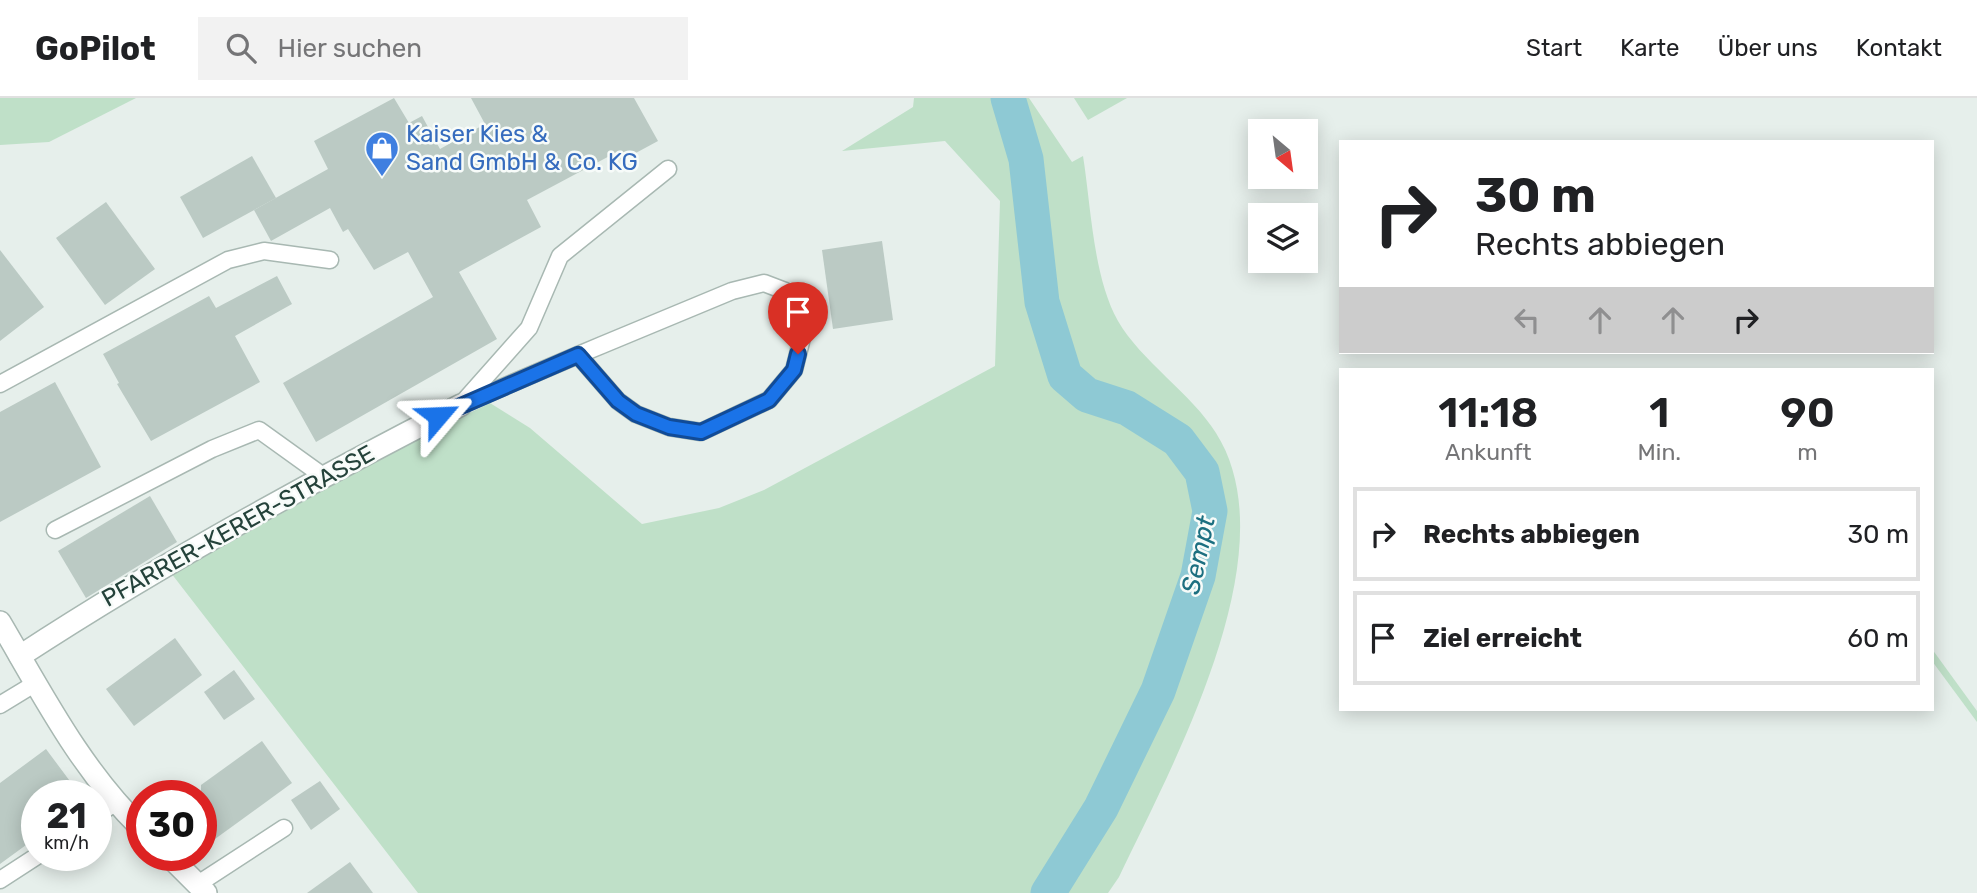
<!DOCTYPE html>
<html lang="de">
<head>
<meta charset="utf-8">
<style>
	:root { --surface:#fff; --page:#f2f2f2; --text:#202124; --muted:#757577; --line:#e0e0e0 }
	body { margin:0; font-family:Rubik,sans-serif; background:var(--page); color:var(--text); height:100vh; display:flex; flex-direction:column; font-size:26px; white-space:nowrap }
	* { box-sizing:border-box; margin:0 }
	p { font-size:23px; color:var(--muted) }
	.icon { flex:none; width:38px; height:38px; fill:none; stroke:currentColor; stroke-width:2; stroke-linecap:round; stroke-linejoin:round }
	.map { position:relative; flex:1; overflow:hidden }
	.side { position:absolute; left:1339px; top:270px; width:595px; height:343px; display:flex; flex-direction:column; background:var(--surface); border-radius:0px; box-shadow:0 4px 18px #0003 }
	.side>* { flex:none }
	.top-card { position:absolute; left:1339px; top:42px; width:595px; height:214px; border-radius:0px; box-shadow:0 4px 18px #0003; background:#fff; color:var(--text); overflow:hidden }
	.needle { width:46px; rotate:151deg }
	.controls { position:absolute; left:1248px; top:21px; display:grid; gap:14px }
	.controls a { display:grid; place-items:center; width:70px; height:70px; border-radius:0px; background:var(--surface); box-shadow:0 4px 18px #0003; font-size:35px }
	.speed { position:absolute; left:21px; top:682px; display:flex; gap:14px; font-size:35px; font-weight:700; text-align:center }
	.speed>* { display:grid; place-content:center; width:91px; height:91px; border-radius:50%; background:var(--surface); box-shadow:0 4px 18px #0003; line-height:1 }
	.speed small { font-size:18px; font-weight:400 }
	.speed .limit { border:10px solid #d22; background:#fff; color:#111 }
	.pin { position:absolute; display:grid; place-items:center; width:60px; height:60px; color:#fff; margin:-72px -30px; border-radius:50% 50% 50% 0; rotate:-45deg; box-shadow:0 0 7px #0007 }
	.pin .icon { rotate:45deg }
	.me { position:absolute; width:77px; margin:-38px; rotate:64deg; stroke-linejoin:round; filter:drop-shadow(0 0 5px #0008) }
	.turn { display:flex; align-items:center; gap:24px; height:147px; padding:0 21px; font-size:32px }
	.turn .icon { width:91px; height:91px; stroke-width:2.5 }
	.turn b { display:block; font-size:49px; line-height:60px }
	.lanes { display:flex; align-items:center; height:66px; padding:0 21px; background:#0003; justify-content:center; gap:35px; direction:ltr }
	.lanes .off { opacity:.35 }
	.eta { display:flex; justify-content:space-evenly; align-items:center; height:119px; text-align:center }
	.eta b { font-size:42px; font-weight:600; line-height:49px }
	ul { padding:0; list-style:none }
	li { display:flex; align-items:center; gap:21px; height:94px; margin:0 14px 10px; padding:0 7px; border:4px solid var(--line); border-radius:0px }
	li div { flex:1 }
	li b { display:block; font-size:26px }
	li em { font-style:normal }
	header { display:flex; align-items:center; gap:42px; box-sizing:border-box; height:98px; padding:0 35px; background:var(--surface); border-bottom:2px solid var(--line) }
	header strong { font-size:33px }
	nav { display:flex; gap:38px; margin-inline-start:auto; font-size:24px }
	.search { width:490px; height:63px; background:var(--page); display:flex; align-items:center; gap:18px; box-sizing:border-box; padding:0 24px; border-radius:0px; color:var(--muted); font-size:26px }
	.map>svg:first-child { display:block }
	.green { fill:#bfe0c8 }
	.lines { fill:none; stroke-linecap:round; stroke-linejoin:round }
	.canal { stroke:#8ec9d4; stroke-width:35 }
	.building { fill:#bbcac4 }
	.service-casing { stroke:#a8b8b2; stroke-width:19 }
	.minor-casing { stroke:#a8b8b2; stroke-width:24 }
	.service { stroke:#fff; stroke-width:16 }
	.minor { stroke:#fff; stroke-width:21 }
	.route-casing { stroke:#114b97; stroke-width:18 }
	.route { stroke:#1a73e8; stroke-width:12 }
	.labels { text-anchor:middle; stroke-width:5; stroke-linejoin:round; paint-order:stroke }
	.shop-label { font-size:24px; fill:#366cbe; stroke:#f7fbf9; text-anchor:start }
	.street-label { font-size:24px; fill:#24423a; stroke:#f7fbf9 }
	.water-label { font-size:26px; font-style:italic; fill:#1c6f80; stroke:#f7fbf9 }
</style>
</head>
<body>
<header>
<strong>GoPilot</strong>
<div class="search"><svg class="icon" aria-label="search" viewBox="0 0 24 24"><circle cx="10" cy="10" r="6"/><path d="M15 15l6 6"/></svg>Hier suchen</div>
<nav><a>Start</a><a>Karte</a><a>Über uns</a><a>Kontakt</a></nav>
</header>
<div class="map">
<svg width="1977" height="795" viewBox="0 0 1977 795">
	<rect width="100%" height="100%" fill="#e6efeb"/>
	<g class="green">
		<path d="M 0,0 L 136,0 L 49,44 L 0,47 Z"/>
		<path d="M 914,0 L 1029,0 L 1072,64 L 1083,58 C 1091,108 1093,179 1118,223 C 1141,263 1192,296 1216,335 C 1291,453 1172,667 1119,779 L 1108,795 L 418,795 L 171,475 L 386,356 L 490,305 L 530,330 L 642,426 L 719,410 L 764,392 L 995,268 L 1000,103 L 945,43 L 842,53 L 913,9 Z"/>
		<path d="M 1074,0 L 1127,0 L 1088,22 Z"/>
		<path d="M 1932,551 L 1977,613 L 1977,624 L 1932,563 Z"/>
	</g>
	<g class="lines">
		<path class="canal" d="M 1008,0 L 1026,61 L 1042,204 L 1065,278 L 1087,297 L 1127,310 L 1178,342 L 1202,374 L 1210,413 L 1198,478 L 1158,593 L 1101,710 L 1048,795"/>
	</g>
	<g class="building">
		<path d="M 394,0 L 409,25 L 422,18 L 440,51 L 485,26 L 471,0 L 634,0 L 658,43 L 621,63 L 617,54 L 527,102 L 541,129 L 459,174 L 497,241 L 316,344 L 283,285 L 433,199 L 408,154 L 374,172 L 348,131 L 343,134 L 330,110 L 271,143 L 254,112 L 328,71 L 314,43 Z"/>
		<path d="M 252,58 L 276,100 L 203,140 L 180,99 Z"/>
		<path d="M 106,104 L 155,171 L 105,207 L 56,140 Z"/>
		<path d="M 882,143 L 893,222 L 833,231 L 822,152 Z"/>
		<path d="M 0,152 L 44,209 L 0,243 Z"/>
		<path d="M 277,178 L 292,206 L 235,238 L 260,284 L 151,343 L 117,286 L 119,285 L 103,256 L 209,198 L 216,210 Z"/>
		<path d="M 55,284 L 101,369 L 0,424 L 0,314 Z"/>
		<path d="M 150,398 L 177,444 L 86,500 L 58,453 Z"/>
		<path d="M 175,540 L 202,577 L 134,628 L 106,591 Z"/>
		<path d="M 234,572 L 255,601 L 224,622 L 204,594 Z"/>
		<path d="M 262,643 L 292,685 L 215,741 L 201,721 L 201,687 Z"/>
		<path d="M 46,651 L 81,698 L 37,698 L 37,739 L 0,766 L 0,685 Z"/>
		<path d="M 320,683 L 340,711 L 311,732 L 291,702 Z"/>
		<path d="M 350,764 L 373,795 L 307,795 Z"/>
	</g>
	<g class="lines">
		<g class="service-casing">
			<g id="service">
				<path d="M 0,286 L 228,162 L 264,153 L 330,162"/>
				<path d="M 465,302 L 529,230 L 560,158 L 668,71"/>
				<path d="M 461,307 L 578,257 L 602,247 L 732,193 L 764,185 L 785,193 L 799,213 L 802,240 L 794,272 L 769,302 L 701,334 L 669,329 L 636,316 L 618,303 L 578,257"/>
				<path d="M 55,432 L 212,351 L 259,332 L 323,378"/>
				<path d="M 0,607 L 36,585"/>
				<path d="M 96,718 L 116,704"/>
				<path d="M 0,782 L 37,758"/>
				<path d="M 198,786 L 284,730"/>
			</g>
		</g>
		<g class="minor-casing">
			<g id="minor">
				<path d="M 0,524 C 43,597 81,672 142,731"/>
				<path d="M 20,558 C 162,465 310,384 461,307"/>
				<path d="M 169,758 L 206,795"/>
			</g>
		</g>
		<use href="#service" class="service"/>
		<use href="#minor" class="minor"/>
	</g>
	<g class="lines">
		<g class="route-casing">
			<path id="route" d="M 438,318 L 578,257 L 618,303 L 636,316 L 669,329 L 701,334 L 769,302 L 794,272 L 798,256"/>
		</g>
		<use href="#route" class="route"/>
	</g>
	<defs>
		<g id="shop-pin" transform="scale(1.75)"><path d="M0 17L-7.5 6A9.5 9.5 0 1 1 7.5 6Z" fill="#3f7fe0" stroke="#f7fbf9"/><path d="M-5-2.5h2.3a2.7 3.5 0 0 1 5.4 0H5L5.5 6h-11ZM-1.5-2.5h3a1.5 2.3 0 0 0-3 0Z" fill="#fff"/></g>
	</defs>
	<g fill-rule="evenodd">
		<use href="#shop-pin" x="382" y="50"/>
	</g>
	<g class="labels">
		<g class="shop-label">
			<text x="406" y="44">Kaiser Kies &amp;<tspan x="406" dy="28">Sand GmbH &amp; Co. KG</tspan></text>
		</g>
		<g class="street-label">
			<text transform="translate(238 428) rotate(-29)" y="8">PFARRER-KERER-STRASSE</text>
		</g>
		<g class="water-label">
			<text transform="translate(1198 457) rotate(-78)" y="9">Sempt</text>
		</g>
	</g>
</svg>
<div class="controls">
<a><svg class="needle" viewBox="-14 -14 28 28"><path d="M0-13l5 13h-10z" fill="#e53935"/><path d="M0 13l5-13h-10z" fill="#757577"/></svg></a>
<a><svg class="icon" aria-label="layers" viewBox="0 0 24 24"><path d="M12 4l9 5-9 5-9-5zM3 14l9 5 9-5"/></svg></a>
</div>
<div class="speed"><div>21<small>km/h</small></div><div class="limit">30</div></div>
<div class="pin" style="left:798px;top:256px;background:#d93025"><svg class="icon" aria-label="arrive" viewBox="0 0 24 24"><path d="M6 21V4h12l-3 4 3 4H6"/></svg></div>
<svg class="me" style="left:438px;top:318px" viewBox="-20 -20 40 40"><path d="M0-17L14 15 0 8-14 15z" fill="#1a73e8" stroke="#fff" stroke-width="4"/></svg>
<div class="top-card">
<div class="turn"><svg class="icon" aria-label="right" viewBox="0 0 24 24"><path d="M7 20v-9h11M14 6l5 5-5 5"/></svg><div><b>30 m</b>Rechts abbiegen</div></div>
<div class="lanes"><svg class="icon off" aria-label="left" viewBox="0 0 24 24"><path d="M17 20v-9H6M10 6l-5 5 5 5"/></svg><svg class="icon off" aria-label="ahead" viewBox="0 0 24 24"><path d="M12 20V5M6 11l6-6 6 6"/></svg><svg class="icon off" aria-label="ahead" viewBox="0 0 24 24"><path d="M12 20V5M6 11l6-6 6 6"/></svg><svg class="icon" aria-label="right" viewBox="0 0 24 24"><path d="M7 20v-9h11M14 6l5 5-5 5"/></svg></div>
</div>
<section class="side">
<div class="eta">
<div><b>11:18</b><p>Ankunft</p></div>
<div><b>1</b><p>Min.</p></div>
<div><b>90</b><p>m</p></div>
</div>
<ul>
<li><svg class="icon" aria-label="right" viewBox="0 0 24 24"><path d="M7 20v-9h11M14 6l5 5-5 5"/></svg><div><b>Rechts abbiegen</b></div><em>30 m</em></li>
<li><svg class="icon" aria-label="arrive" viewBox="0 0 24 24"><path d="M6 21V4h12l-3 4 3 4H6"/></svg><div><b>Ziel erreicht</b></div><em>60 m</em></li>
</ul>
</section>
</div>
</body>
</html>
